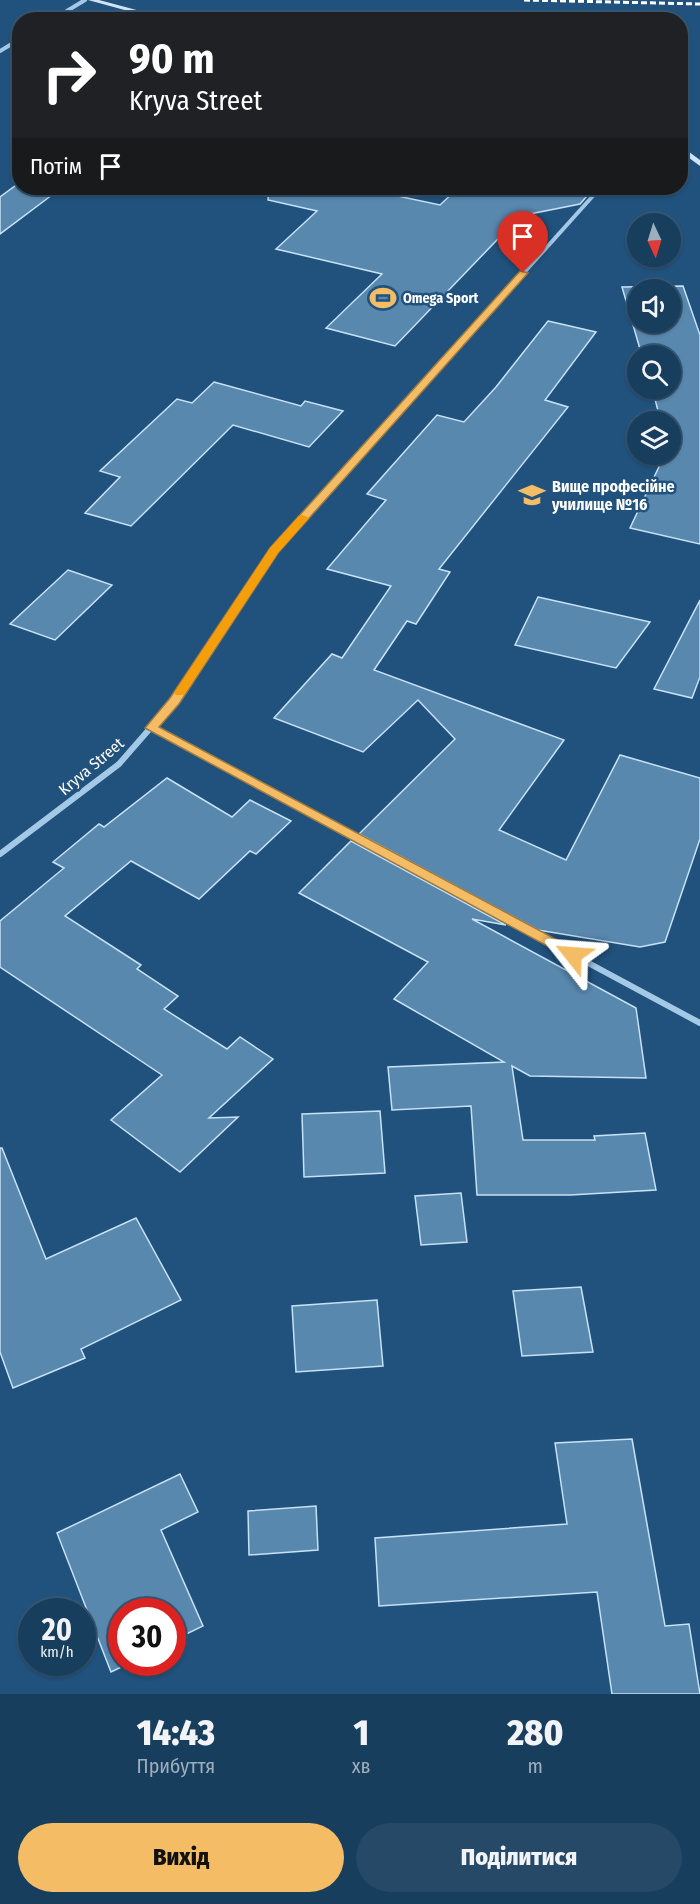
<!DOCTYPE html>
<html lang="uk">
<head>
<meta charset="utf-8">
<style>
	:root { --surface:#183e5e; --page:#254967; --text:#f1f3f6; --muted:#9faebc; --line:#365773; --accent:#f4bc64 }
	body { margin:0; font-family:"Fira Sans Condensed",sans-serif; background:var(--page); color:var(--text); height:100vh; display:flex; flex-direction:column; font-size:22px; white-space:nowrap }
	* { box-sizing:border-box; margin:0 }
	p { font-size:20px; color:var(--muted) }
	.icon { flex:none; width:33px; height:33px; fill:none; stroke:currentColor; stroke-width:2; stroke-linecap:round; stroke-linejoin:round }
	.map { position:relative; height:1694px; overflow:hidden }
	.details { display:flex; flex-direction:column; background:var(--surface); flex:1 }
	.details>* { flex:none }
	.top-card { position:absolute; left:12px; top:12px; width:676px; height:183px; border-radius:24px; box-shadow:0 2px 4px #0004,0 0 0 2px var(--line); background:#202124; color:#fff; overflow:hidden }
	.needle { width:39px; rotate:176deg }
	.fabs { position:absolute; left:627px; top:213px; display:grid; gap:12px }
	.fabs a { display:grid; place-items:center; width:54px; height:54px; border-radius:50%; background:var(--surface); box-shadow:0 2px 4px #0004,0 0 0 2px var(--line); font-size:30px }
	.speed { position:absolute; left:18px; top:1598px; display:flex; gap:12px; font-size:30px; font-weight:700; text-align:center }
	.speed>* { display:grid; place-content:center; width:78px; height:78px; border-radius:50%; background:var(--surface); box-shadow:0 2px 4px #0004,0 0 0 2px var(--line); line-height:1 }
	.speed small { font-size:15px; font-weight:400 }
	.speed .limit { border:9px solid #d22; background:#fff; color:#111 }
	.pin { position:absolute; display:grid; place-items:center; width:51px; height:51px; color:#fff; margin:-62px -26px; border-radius:50% 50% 50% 0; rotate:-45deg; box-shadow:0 0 6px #0007 }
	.pin .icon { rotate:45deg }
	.me { position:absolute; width:66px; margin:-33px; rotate:298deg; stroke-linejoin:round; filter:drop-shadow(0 0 4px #0008) }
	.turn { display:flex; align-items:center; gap:21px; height:126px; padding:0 18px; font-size:27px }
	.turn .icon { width:78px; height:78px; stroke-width:2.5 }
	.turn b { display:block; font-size:42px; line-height:51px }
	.then { display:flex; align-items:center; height:57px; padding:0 18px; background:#0003; gap:12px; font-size:22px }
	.eta { display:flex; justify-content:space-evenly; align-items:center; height:102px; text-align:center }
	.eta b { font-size:36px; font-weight:800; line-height:42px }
	.button { display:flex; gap:12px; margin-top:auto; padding:12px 18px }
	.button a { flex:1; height:69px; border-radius:36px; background:var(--accent); color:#111; font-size:24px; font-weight:800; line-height:69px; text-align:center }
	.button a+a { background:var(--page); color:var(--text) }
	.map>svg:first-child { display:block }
	.building { fill:#5988af; stroke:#c7e1f5; stroke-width:1.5; fill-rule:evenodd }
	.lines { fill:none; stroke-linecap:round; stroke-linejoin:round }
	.street-far2 { stroke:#a3c9e7; stroke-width:4 }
	.street-far1 { stroke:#a3c9e7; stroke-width:4.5 }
	.street { stroke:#a3c9e7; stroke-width:6 }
	.secondary { fill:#cee3f6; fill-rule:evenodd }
	.rail { stroke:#fff; stroke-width:3; stroke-dasharray:6 3; stroke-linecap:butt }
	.route { fill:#f4bc64; stroke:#9f7a41; stroke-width:1.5 }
	.slow { fill:#f59e0b }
	.labels { text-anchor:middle; stroke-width:5; stroke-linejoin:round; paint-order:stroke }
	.far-poi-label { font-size:14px; font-weight:bold; fill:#fff; stroke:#20527d; text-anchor:start }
	.poi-label { font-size:16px; font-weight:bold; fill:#fff; stroke:#20527d; text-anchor:start }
	.street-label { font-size:16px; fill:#fff; stroke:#20527d }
</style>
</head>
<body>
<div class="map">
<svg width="700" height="1694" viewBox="0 0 700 1694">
	<rect width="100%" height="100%" fill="#20527d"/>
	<g class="building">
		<path d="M 19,183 L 20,188 L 36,188 L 56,192 L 0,234 L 0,197 Z"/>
		<path d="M 269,188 L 360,188 L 440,205 L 458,188 L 586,188 L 587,196 L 580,204 L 520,216 L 395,346 L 326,328 L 382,274 L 276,249 L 317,211 L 268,200 Z"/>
		<path d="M 683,286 L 700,335 L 700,544 L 630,528 L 665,454 L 670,454 L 670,422 L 661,422 L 652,388 L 670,388 L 670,356 L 642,356 L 622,287 ZM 638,290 L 670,290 L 670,322 L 638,322 Z"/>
		<path d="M 548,321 L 596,332 L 545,400 L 568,407 L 439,569 L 450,572 L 416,624 L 407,621 L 374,670 L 564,740 L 499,830 L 566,860 L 620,755 L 700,778 L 700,839 L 665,942 L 640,947 L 538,930 L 359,834 L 455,739 L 418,700 L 363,752 L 274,718 L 332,654 L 342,658 L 391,586 L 327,569 L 386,500 L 367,494 L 437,415 L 464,422 L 496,387 Z"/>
		<path d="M 214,382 L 301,406 L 305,401 L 343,411 L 309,447 L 233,425 L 131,526 L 85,513 L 120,477 L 100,471 L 177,399 L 192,403 Z"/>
		<path d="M 68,570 L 112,585 L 55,640 L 10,624 Z"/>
		<path d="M 538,597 L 650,622 L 616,668 L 515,645 Z"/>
		<path d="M 700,600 L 700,677 L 692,698 L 654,689 Z"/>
		<path d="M 167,778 L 232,817 L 250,800 L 291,821 L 256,854 L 250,851 L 199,899 L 131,861 L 65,916 L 141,965 L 137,969 L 178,996 L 164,1009 L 227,1049 L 240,1037 L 273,1059 L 209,1118 L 238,1117 L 180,1172 L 111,1120 L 162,1075 L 0,967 L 0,921 L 64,868 L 53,862 L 99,824 L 104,827 Z"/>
		<path d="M 351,841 L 506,925 L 472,919 L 636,1008 L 646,1078 L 530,1076 L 512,1066 L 523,1140 L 595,1140 L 594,1136 L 645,1133 L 656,1190 L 570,1195 L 477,1195 L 471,1106 L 392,1110 L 388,1067 L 504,1062 L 394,999 L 428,962 L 299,893 Z"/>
		<path d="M 380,1111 L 385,1173 L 304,1177 L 302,1114 Z"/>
		<path d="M 0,1148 L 2,1148 L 46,1259 L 136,1218 L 181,1300 L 81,1349 L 85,1358 L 13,1388 L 0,1352 Z"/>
		<path d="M 461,1193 L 467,1242 L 421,1245 L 415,1196 Z"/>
		<path d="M 581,1287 L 593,1352 L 522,1356 L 513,1291 Z"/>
		<path d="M 377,1300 L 383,1366 L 296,1372 L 292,1306 Z"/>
		<path d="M 632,1439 L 665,1626 L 689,1624 L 700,1694 L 612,1694 L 597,1592 L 379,1606 L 375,1538 L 567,1524 L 555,1443 Z"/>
		<path d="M 180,1474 L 198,1512 L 161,1530 L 203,1626 L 172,1641 L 172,1611 L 122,1611 L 122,1662 L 132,1662 L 111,1672 L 57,1533 Z"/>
		<path d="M 316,1506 L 318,1550 L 249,1555 L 248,1511 Z"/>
	</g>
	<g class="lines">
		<g class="street-far2">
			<path d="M 52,20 L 85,0"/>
			<path d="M 0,51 L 20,39"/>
			<path d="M 521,276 L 600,188"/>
		</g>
		<path class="street-far1" d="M 220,632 L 274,551 L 523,274"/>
		<g class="street">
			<path d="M 151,728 L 700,1023"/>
			<path d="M 0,854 L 119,764 L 174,701 L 221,631"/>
		</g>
		<g class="secondary">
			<path d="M 88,0 L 99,0 L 174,20 L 161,20 Z"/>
			<path d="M 681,146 L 700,160 L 700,166 L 681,152 Z"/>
		</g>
		<path class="rail" d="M 524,0 L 700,4"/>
	</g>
	<path class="route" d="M 520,271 L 528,273 L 278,553 L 179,704 L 159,727 L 578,951 L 581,955 L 578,959 L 573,960 L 145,728 L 170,698 L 270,548 Z"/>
	<path class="slow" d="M 303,515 L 309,518 L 278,553 L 184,695 L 176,695 L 174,693 L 176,690 L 270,548 L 299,516 Z"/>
	<defs>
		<g id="stadium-bare" transform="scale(2.07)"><path d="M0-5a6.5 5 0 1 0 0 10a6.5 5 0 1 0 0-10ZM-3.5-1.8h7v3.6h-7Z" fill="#f4bc64" stroke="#20527d" stroke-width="2.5" paint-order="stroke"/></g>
		<g id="university-bare" transform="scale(2.07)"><path d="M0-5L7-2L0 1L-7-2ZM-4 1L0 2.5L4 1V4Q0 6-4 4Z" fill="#f4bc64" stroke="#20527d" stroke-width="2.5" paint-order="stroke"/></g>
	</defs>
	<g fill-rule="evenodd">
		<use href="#stadium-bare" x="383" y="298"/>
		<use href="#university-bare" x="532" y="495"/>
	</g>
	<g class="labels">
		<g class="far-poi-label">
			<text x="403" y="303">Omega Sport</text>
		</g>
		<g class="poi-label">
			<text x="552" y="492">Вище професійне<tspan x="552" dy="18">училище №16</tspan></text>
		</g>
		<g class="street-label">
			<text transform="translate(91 766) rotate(-40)" y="6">Kryva Street</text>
		</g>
	</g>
</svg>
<div class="fabs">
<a><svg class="needle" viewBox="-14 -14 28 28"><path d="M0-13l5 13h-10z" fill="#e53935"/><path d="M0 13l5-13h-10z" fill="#9faebc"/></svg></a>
<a><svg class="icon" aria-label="sound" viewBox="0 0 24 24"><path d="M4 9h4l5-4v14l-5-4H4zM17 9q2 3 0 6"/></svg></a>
<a><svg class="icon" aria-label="search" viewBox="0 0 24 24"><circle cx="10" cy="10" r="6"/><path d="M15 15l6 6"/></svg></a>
<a><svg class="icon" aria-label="layers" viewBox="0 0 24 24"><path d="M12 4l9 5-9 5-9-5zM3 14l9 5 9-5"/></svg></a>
</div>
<div class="speed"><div>20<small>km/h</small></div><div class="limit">30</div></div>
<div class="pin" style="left:523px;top:273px;background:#d93025"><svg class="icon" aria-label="arrive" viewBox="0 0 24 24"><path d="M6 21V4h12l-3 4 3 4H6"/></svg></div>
<svg class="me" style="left:573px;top:955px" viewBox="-20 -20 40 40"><path d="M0-17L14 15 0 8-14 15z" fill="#f4bc64" stroke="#fff" stroke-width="4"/></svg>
<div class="top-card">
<div class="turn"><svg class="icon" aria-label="right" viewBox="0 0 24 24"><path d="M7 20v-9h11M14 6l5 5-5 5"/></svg><div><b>90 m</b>Kryva Street</div></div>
<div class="then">Потім<svg class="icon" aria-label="arrive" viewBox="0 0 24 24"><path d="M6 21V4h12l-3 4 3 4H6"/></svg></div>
</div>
</div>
<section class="details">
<div class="eta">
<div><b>14:43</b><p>Прибуття</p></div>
<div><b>1</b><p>хв</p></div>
<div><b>280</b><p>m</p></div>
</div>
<div class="button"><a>Вихід</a><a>Поділитися</a></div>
</section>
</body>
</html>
